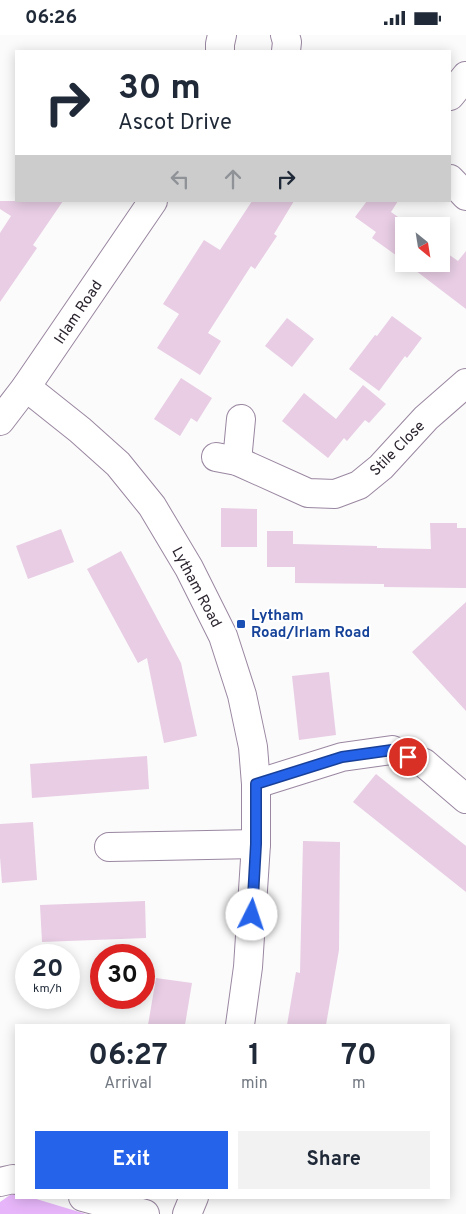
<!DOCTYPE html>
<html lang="en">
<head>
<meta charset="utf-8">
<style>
	:root { --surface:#fff; --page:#f2f2f3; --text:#1f2937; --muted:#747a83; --accent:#2563eb }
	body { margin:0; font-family:Overpass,sans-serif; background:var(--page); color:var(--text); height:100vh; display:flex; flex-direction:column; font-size:19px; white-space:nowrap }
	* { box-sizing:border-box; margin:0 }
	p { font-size:16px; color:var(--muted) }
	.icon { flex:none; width:28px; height:28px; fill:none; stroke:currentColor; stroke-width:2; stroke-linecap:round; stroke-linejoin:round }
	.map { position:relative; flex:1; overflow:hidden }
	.panel { position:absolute; left:15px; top:989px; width:435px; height:175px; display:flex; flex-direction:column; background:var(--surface); border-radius:0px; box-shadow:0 2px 12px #0003 }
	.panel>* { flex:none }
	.guide { position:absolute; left:15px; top:15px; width:436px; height:152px; border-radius:0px; box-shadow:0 2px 12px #0003; background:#fff; color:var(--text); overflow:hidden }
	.needle { width:32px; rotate:150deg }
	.fabs { position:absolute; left:395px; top:182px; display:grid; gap:10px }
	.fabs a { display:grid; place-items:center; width:55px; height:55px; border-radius:0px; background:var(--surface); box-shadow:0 2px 12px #0003; font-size:25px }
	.speed { position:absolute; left:15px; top:909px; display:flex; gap:10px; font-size:25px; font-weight:700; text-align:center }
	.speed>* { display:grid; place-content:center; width:65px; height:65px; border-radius:50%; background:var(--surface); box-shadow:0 2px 12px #0003; line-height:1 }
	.speed small { font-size:12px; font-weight:400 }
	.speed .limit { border:8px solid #d22; background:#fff; color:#111 }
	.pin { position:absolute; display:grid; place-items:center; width:42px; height:42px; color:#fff; margin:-21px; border:2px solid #fff; border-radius:50%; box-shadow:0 1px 5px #0007 }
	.me { position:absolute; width:55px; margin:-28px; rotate:4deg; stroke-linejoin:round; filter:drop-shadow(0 0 4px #0008) }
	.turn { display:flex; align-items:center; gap:18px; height:105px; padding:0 20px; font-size:22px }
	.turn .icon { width:65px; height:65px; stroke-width:2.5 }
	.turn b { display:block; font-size:35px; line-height:42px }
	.lanes { display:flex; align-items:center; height:48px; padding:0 20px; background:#0003; justify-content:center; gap:25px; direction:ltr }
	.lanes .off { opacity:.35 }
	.eta { display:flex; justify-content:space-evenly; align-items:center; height:85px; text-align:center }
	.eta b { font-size:30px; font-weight:700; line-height:35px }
	.action { display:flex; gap:10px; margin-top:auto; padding:10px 20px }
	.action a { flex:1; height:58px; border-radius:0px; background:var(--accent); color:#fff; font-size:20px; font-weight:700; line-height:58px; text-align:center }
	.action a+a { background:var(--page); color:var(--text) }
	.status { display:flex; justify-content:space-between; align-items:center; height:35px; padding:0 25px; background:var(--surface); direction:ltr }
	.status svg { height:14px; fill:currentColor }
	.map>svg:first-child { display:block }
	.green { fill:#e7b6fa }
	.building { fill:#e8cde4 }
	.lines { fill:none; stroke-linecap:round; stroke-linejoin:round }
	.minor-casing { stroke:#9a87a1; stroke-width:30 }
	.minor { stroke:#fff; stroke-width:28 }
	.route-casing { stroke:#184099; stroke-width:12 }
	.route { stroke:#2563eb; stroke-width:9 }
	.transit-dot { fill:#1a4fb4; stroke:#fff; stroke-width:2 }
	.labels { text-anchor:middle; stroke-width:4; stroke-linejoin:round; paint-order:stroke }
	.street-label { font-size:15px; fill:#2c252f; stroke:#fff }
	.transit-label { font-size:15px; font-weight:bold; fill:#164399; stroke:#fff; text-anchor:start }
</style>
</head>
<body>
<div class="status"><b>06:26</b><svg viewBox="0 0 49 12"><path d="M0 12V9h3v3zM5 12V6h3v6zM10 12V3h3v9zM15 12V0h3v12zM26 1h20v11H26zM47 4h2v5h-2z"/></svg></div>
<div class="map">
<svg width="466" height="1179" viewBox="0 0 466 1179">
	<rect width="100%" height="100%" fill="#fbfbfb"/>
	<path class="green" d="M 16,1158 L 16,1162 L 33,1163 L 86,1179 L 0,1179 L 0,1167 L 10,1160 Z"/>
	<g class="building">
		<path d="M 0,166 L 63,166 L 33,210 L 37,213 L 0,267 L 0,198 L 11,181 L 0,174 Z"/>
		<path d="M 252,166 L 294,166 L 274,199 L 277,201 L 255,234 L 251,231 L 208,298 L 221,306 L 200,340 L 157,313 L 179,279 L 163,269 L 204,205 L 220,215 Z"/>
		<path d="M 367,166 L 398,166 L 391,177 L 411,191 L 404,191 L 404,226 L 372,203 L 376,197 L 355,182 Z"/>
		<path d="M 441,214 L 458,226 L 466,216 L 466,274 L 407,229 L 441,229 Z"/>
		<path d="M 392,281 L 422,303 L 407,323 L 405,321 L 379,356 L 349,334 L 375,300 L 377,301 Z"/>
		<path d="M 287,283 L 314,304 L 292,332 L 265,311 Z"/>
		<path d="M 181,343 L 212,363 L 197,387 L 191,383 L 180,401 L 154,384 Z"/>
		<path d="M 363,350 L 386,369 L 369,388 L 365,385 L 347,406 L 344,403 L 328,423 L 282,386 L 304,358 L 336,384 Z"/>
		<path d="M 221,473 L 257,474 L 257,512 L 221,512 Z"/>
		<path d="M 430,488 L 457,488 L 457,493 L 466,493 L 466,553 L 384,552 L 384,549 L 295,548 L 295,532 L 267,532 L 267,496 L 293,496 L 293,509 L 377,511 L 377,513 L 431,514 Z"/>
		<path d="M 61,494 L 74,527 L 28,544 L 16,511 Z"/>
		<path d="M 121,516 L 181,628 L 197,701 L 164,708 L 147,623 L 138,628 L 87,534 Z"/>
		<path d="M 466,567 L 466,676 L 412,617 Z"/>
		<path d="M 329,637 L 336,700 L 299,705 L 292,641 Z"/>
		<path d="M 147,721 L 149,754 L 32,763 L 30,729 Z"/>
		<path d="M 376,739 L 466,811 L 466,857 L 353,767 Z"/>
		<path d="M 33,787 L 37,845 L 2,848 L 0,822 L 0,789 Z"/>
		<path d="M 303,806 L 340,807 L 339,915 L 326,990 L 287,990 L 296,937 L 300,938 Z"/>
		<path d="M 145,866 L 146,903 L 42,907 L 40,870 Z"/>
		<path d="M 156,943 L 192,948 L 185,990 L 148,990 Z"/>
	</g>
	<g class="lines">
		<g class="minor-casing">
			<g id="minor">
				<path d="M 285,0 L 287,7 L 286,16"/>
				<path d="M 220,16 L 220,9 L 222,0"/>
				<path d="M 450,61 L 466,41"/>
				<path d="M 450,144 L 466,161"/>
				<path d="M 26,352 L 80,395 L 118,429 L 152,471 L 189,533 L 223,601 L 242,660 L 253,712 L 256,749 L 256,809 L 248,932 L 240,990"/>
				<path d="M 0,386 L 26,352 L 153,166"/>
				<path d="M 216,422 L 237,426 L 308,458 L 335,459 L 359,450 L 381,432 L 426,383 L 466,348"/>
				<path d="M 237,426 L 241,384"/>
				<path d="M 256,749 L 342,722 L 392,715 L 424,728 L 466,764"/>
				<path d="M 109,812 L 256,809"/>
				<path d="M 0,1147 L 13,1144 L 16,1145"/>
				<path d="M 83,1162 L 145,1179"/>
				<path d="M 187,1179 L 194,1162"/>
			</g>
		</g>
		<use href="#minor" class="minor"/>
	</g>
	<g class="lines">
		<g class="route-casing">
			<path id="route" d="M 252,880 L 256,809 L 256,749 L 342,722 L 392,715 L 408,722"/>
		</g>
		<use href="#route" class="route"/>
	</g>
	<rect class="transit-dot" x="236" y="584" width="10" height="10" rx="2.5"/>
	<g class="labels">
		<g class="street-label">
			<text transform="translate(78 277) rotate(-56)" y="5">Irlam Road</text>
			<text transform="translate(397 413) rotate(-45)" y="5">Stile Close</text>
			<text transform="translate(197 552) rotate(62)" y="5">Lytham Road</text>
		</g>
		<g class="transit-label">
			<text x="251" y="585">Lytham<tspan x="251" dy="17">Road/Irlam Road</tspan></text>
		</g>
	</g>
</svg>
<div class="fabs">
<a><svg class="needle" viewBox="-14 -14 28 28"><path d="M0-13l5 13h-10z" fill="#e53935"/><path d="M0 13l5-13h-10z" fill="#747a83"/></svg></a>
</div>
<div class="speed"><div>20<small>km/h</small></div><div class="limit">30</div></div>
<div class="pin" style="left:408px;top:722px;background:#d93025"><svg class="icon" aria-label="arrive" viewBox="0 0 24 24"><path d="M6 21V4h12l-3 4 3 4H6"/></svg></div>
<svg class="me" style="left:252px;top:880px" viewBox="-20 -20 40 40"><circle r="19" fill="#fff"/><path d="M0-13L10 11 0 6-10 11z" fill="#2563eb"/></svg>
<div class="guide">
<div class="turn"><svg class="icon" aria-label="right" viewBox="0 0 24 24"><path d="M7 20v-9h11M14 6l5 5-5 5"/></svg><div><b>30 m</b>Ascot Drive</div></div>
<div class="lanes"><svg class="icon off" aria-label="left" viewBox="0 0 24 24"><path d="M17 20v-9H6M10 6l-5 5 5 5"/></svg><svg class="icon off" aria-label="ahead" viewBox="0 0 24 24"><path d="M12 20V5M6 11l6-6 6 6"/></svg><svg class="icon" aria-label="right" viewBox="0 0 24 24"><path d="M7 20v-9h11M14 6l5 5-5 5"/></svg></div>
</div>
<section class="panel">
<div class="eta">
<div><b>06:27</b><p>Arrival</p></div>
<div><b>1</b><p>min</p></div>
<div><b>70</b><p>m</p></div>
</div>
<div class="action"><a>Exit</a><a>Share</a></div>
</section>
</div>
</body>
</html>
